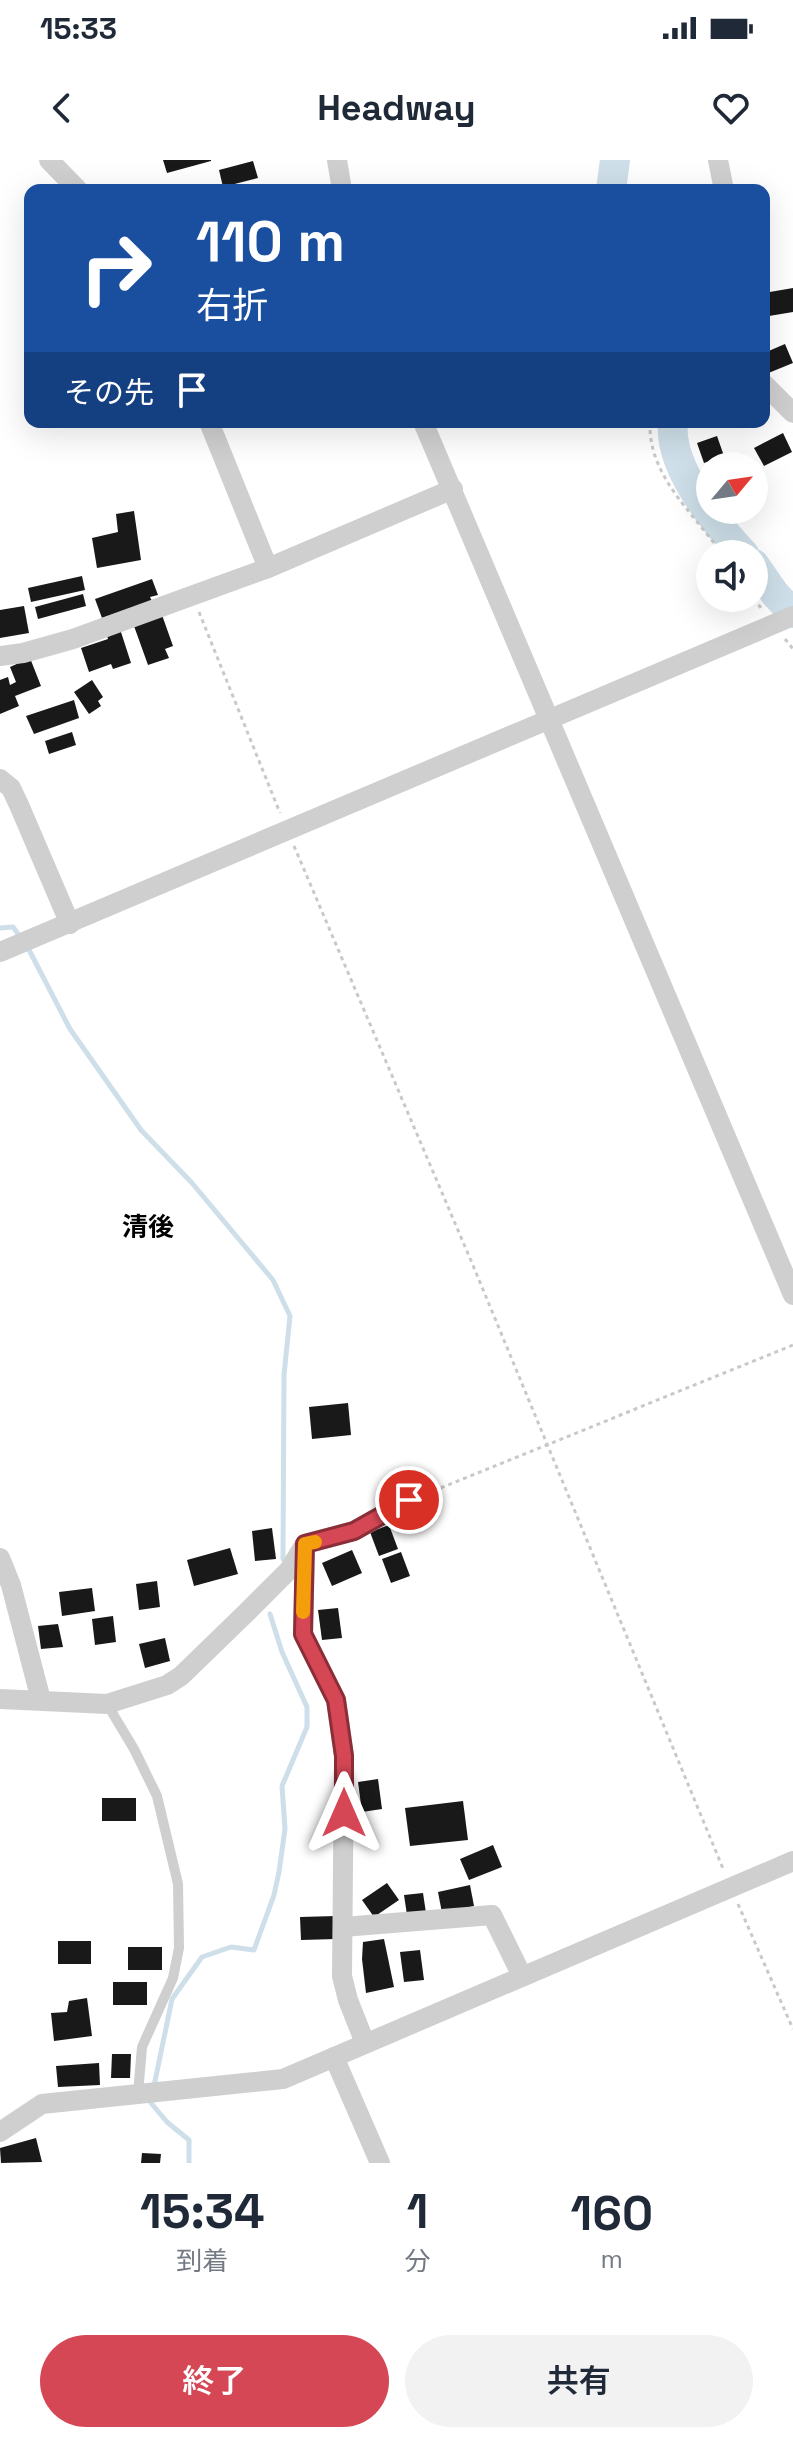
<!DOCTYPE html>
<html lang="ja">
<head>
<meta charset="utf-8">
<style>
	:root { --surface:#fff; --page:#f2f2f3; --text:#1f2937; --muted:#747a83; --accent:#d64756 }
	body { margin:0; font-family:"Space Grotesk","Noto Sans JP",sans-serif; background:var(--page); color:var(--text); height:100vh; display:flex; flex-direction:column; font-size:30px; white-space:nowrap }
	* { box-sizing:border-box; margin:0 }
	p { font-size:26px; color:var(--muted) }
	.icon { flex:none; width:44px; height:44px; fill:none; stroke:currentColor; stroke-width:2; stroke-linecap:round; stroke-linejoin:round }
	.map { position:relative; height:2003px; overflow:hidden }
	.drawer { display:flex; flex-direction:column; background:var(--surface); flex:1 }
	.drawer>* { flex:none }
	.guide { position:absolute; left:24px; top:24px; width:746px; height:244px; border-radius:16px; box-shadow:0 8px 32px #0002; background:#1a4fa0; color:#fff; overflow:hidden }
	.needle { width:52px; rotate:61deg }
	.fabs { position:absolute; left:696px; top:292px; display:grid; gap:16px }
	.fabs a { display:grid; place-items:center; width:72px; height:72px; border-radius:50%; background:var(--surface); box-shadow:0 8px 32px #0002; font-size:40px }
	.pin { position:absolute; display:grid; place-items:center; width:68px; height:68px; color:#fff; margin:-34px; border:4px solid #fff; border-radius:50%; box-shadow:0 2px 8px #0007 }
	.me { position:absolute; width:88px; margin:-44px; rotate:0deg; stroke-linejoin:round; filter:drop-shadow(0 0 6px #0008) }
	.turn { display:flex; align-items:center; gap:28px; height:168px; padding:0 40px; font-size:36px }
	.turn .icon { width:104px; height:104px; stroke-width:2.5 }
	.turn b { display:block; font-size:56px; line-height:68px }
	.then { display:flex; align-items:center; height:76px; padding:0 40px; background:#0003; gap:16px; font-size:30px }
	.eta { display:flex; justify-content:space-evenly; align-items:center; height:136px; text-align:center }
	.eta b { font-size:48px; font-weight:600; line-height:56px }
	.primary-button { display:flex; gap:16px; margin-top:auto; padding:16px 40px }
	.primary-button a { flex:1; height:92px; border-radius:48px; background:var(--accent); color:#fff; font-size:32px; font-weight:600; line-height:92px; text-align:center }
	.primary-button a+a { background:var(--page); color:var(--text) }
	.status { display:flex; justify-content:space-between; align-items:center; height:56px; padding:0 40px; background:var(--surface); direction:ltr }
	.status svg { height:22px; fill:currentColor }
	header { display:flex; justify-content:space-between; align-items:center; height:104px; padding:0 40px; background:var(--surface); font-size:36px; font-weight:600 }
	.map>svg:first-child { display:block }
	.lines { fill:none; stroke-linecap:round; stroke-linejoin:round }
	.stream { stroke:#cedfe9; stroke-width:5 }
	.river { stroke:#cedfe9; stroke-width:30 }
	.building { fill:#191919 }
	.path { stroke:#c9c9c9; stroke-width:3; stroke-dasharray:4 4; stroke-linecap:butt }
	.service { stroke:#cfcfcf; stroke-width:10 }
	.minor { stroke:#cfcfcf; stroke-width:20 }
	.route-casing { stroke:#8b2e38; stroke-width:20 }
	.route { stroke:#d64756; stroke-width:14 }
	.slow { stroke:#f59e0b; stroke-width:14 }
	.labels { text-anchor:middle; stroke-width:8; stroke-linejoin:round; paint-order:stroke }
	.quarter-label { font-size:26px; font-weight:bold; fill:#000; stroke:#fff }
</style>
</head>
<body>
<div class="status"><b>15:33</b><svg viewBox="0 0 49 12"><path d="M0 12V9h3v3zM5 12V6h3v6zM10 12V3h3v9zM15 12V0h3v12zM26 1h20v11H26zM47 4h2v5h-2z"/></svg></div>
<header><svg class="icon" aria-label="back" viewBox="0 0 24 24"><path d="M15 5l-7 7 7 7"/></svg>Headway<svg class="icon" aria-label="heart" viewBox="0 0 24 24"><path d="M12 20l-8-8c-3-5 5-10 8-4 3-6 11-1 8 4z"/></svg></header>
<div class="map">
<svg width="793" height="2003" viewBox="0 0 793 2003">
	<rect width="100%" height="100%" fill="#fff"/>
	<g class="lines">
		<g class="stream">
			<path d="M 0,768 L 13,767 L 21,778"/>
			<path d="M 27,786 L 70,869 L 141,970 L 192,1023 L 273,1120 L 290,1156 L 284,1215 L 283,1399"/>
			<path d="M 154,1926 L 172,1839 L 202,1797 L 231,1787 L 254,1790 L 274,1735 L 279,1712 L 285,1669 L 282,1626 L 307,1567 L 307,1547 L 282,1492 L 270,1454"/>
			<path d="M 153,1936 L 151,1943 L 167,1962 L 189,1980 L 189,2003"/>
		</g>
		<g class="river">
			<path d="M 611,30 L 615,0"/>
			<path d="M 673,262 C 668,307 715,363 744,394"/>
			<path d="M 754,404 L 775,434 L 793,453"/>
		</g>
	</g>
	<g class="building">
		<path d="M 163,0 L 211,0 L 211,1 L 167,13 Z"/>
		<path d="M 253,1 L 258,18 L 223,27 L 219,10 Z"/>
		<path d="M 793,128 L 793,152 L 769,156 L 764,133 Z"/>
		<path d="M 785,184 L 793,203 L 766,214 L 764,193 Z"/>
		<path d="M 783,273 L 792,292 L 764,306 L 754,288 Z"/>
		<path d="M 717,276 L 724,296 L 704,303 L 697,283 Z"/>
		<path d="M 134,351 L 141,400 L 97,408 L 92,378 L 118,372 L 116,354 Z"/>
		<path d="M 82,416 L 85,430 L 31,442 L 28,428 Z"/>
		<path d="M 152,419 L 158,435 L 150,437 L 152,441 L 102,458 L 95,439 Z"/>
		<path d="M 83,434 L 86,446 L 38,459 L 35,447 Z"/>
		<path d="M 24,446 L 29,473 L 0,478 L 0,450 Z"/>
		<path d="M 162,455 L 173,486 L 165,489 L 169,498 L 148,505 L 134,466 Z"/>
		<path d="M 120,469 L 131,503 L 113,509 L 111,504 L 89,512 L 81,488 L 108,479 L 106,473 Z"/>
		<path d="M 30,498 L 41,526 L 15,536 L 19,546 L 0,554 L 0,520 L 8,517 L 10,525 L 16,522 L 10,507 Z"/>
		<path d="M 92,520 L 103,537 L 98,541 L 101,546 L 89,554 L 74,532 Z"/>
		<path d="M 74,540 L 79,558 L 34,574 L 26,556 Z"/>
		<path d="M 72,572 L 76,585 L 49,594 L 45,581 Z"/>
		<path d="M 348,1243 L 351,1275 L 312,1279 L 309,1247 Z"/>
		<path d="M 389,1365 L 398,1389 L 379,1396 L 370,1372 Z"/>
		<path d="M 272,1368 L 276,1399 L 255,1401 L 252,1371 Z"/>
		<path d="M 230,1388 L 238,1414 L 194,1426 L 187,1400 Z"/>
		<path d="M 352,1390 L 362,1413 L 332,1426 L 322,1403 Z"/>
		<path d="M 401,1392 L 410,1416 L 391,1423 L 382,1399 Z"/>
		<path d="M 157,1421 L 160,1447 L 139,1450 L 136,1424 Z"/>
		<path d="M 92,1428 L 95,1451 L 62,1456 L 59,1432 Z"/>
		<path d="M 338,1448 L 342,1478 L 322,1480 L 318,1450 Z"/>
		<path d="M 113,1456 L 116,1482 L 95,1485 L 92,1459 Z"/>
		<path d="M 58,1464 L 63,1487 L 41,1489 L 38,1466 Z"/>
		<path d="M 165,1478 L 170,1501 L 145,1508 L 139,1484 Z"/>
		<path d="M 378,1619 L 382,1649 L 362,1652 L 358,1622 Z"/>
		<rect x="102" y="1638" width="34" height="23"/>
		<path d="M 463,1641 L 468,1680 L 410,1686 L 405,1648 Z"/>
		<path d="M 493,1685 L 502,1707 L 469,1720 L 460,1699 Z"/>
		<path d="M 387,1723 L 399,1740 L 374,1757 L 362,1740 Z"/>
		<path d="M 470,1725 L 474,1746 L 442,1753 L 438,1732 Z"/>
		<path d="M 423,1733 L 426,1753 L 407,1755 L 404,1735 Z"/>
		<path d="M 336,1756 L 336,1779 L 301,1780 L 300,1757 Z"/>
		<path d="M 384,1779 L 394,1827 L 366,1833 L 362,1799 L 363,1782 Z"/>
		<rect x="58" y="1781" width="33" height="23"/>
		<rect x="128" y="1787" width="34" height="23"/>
		<path d="M 420,1790 L 424,1820 L 404,1822 L 400,1792 Z"/>
		<rect x="113" y="1822" width="34" height="23"/>
		<path d="M 87,1838 L 92,1876 L 54,1881 L 51,1853 L 67,1852 L 69,1841 Z"/>
		<path d="M 112,1894 L 131,1894 L 130,1918 L 111,1918 Z"/>
		<path d="M 99,1903 L 100,1925 L 58,1927 L 56,1906 Z"/>
		<path d="M 36,1978 L 42,2002 L 1,2003 L 0,1988 Z"/>
		<path d="M 142,1993 L 161,1994 L 160,2003 L 141,2003 Z"/>
	</g>
	<g class="lines">
		<g class="path">
			<path d="M 650,262 C 648,316 693,352 722,394"/>
			<path d="M 754,438 L 763,451"/>
			<path d="M 199,452 L 280,653"/>
			<path d="M 785,479 L 793,489"/>
			<path d="M 294,686 L 472,1103 L 724,1711"/>
			<path d="M 426,1334 L 793,1185"/>
			<path d="M 738,1744 L 793,1869"/>
		</g>
		<path class="service" d="M 107,1544 L 134,1589 L 157,1636 L 178,1724 L 179,1788 L 173,1818 L 142,1887 L 138,1934"/>
		<g class="minor">
			<path d="M 49,0 L 78,30"/>
			<path d="M 337,0 L 342,30"/>
			<path d="M 718,0 L 724,30"/>
			<path d="M 764,224 L 793,253"/>
			<path d="M 209,262 L 268,408"/>
			<path d="M 423,262 L 793,1135"/>
			<path d="M 0,496 L 23,493 L 73,479 L 268,408 L 453,329"/>
			<path d="M 0,619 L 11,628 L 19,645 L 70,764"/>
			<path d="M 0,792 L 793,456"/>
			<path d="M 305,1384 L 303,1474 L 336,1540 L 344,1596 L 342,1816 L 348,1840 L 365,1883"/>
			<path d="M 0,1398 L 11,1425 L 41,1540"/>
			<path d="M 0,1539 L 107,1544 L 167,1525 L 181,1516 L 246,1453 L 289,1410 L 305,1384 L 354,1371 L 409,1340"/>
			<path d="M 343,1767 L 492,1755 L 522,1816"/>
			<path d="M 334,1897 L 380,2003"/>
			<path d="M 0,1972 L 42,1944 L 283,1919 L 793,1701"/>
		</g>
	</g>
	<g class="lines">
		<g class="route-casing">
			<path id="route" d="M 344,1653 L 344,1596 L 336,1540 L 303,1474 L 305,1384 L 354,1371 L 409,1340"/>
		</g>
		<use href="#route" class="route"/>
		<path class="slow" d="M 303,1452 L 305,1384 L 315,1382"/>
	</g>
	<g class="labels">
		<g class="quarter-label">
			<text x="148" y="1076">清後</text>
		</g>
	</g>
</svg>
<div class="fabs">
<a><svg class="needle" viewBox="-14 -14 28 28"><path d="M0-13l5 13h-10z" fill="#e53935"/><path d="M0 13l5-13h-10z" fill="#747a83"/></svg></a>
<a><svg class="icon" aria-label="sound" viewBox="0 0 24 24"><path d="M4 9h4l5-4v14l-5-4H4zM17 9q2 3 0 6"/></svg></a>
</div>
<div class="pin" style="left:409px;top:1340px;background:#d93025"><svg class="icon" aria-label="arrive" viewBox="0 0 24 24"><path d="M6 21V4h12l-3 4 3 4H6"/></svg></div>
<svg class="me" style="left:344px;top:1653px" viewBox="-20 -20 40 40"><path d="M0-17L14 15 0 8-14 15z" fill="#d64756" stroke="#fff" stroke-width="4"/></svg>
<div class="guide">
<div class="turn"><svg class="icon" aria-label="right" viewBox="0 0 24 24"><path d="M7 20v-9h11M14 6l5 5-5 5"/></svg><div><b>110 m</b>右折</div></div>
<div class="then">その先<svg class="icon" aria-label="arrive" viewBox="0 0 24 24"><path d="M6 21V4h12l-3 4 3 4H6"/></svg></div>
</div>
</div>
<section class="drawer">
<div class="eta">
<div><b>15:34</b><p>到着</p></div>
<div><b>1</b><p>分</p></div>
<div><b>160</b><p>m</p></div>
</div>
<div class="primary-button"><a>終了</a><a>共有</a></div>
</section>
</body>
</html>
